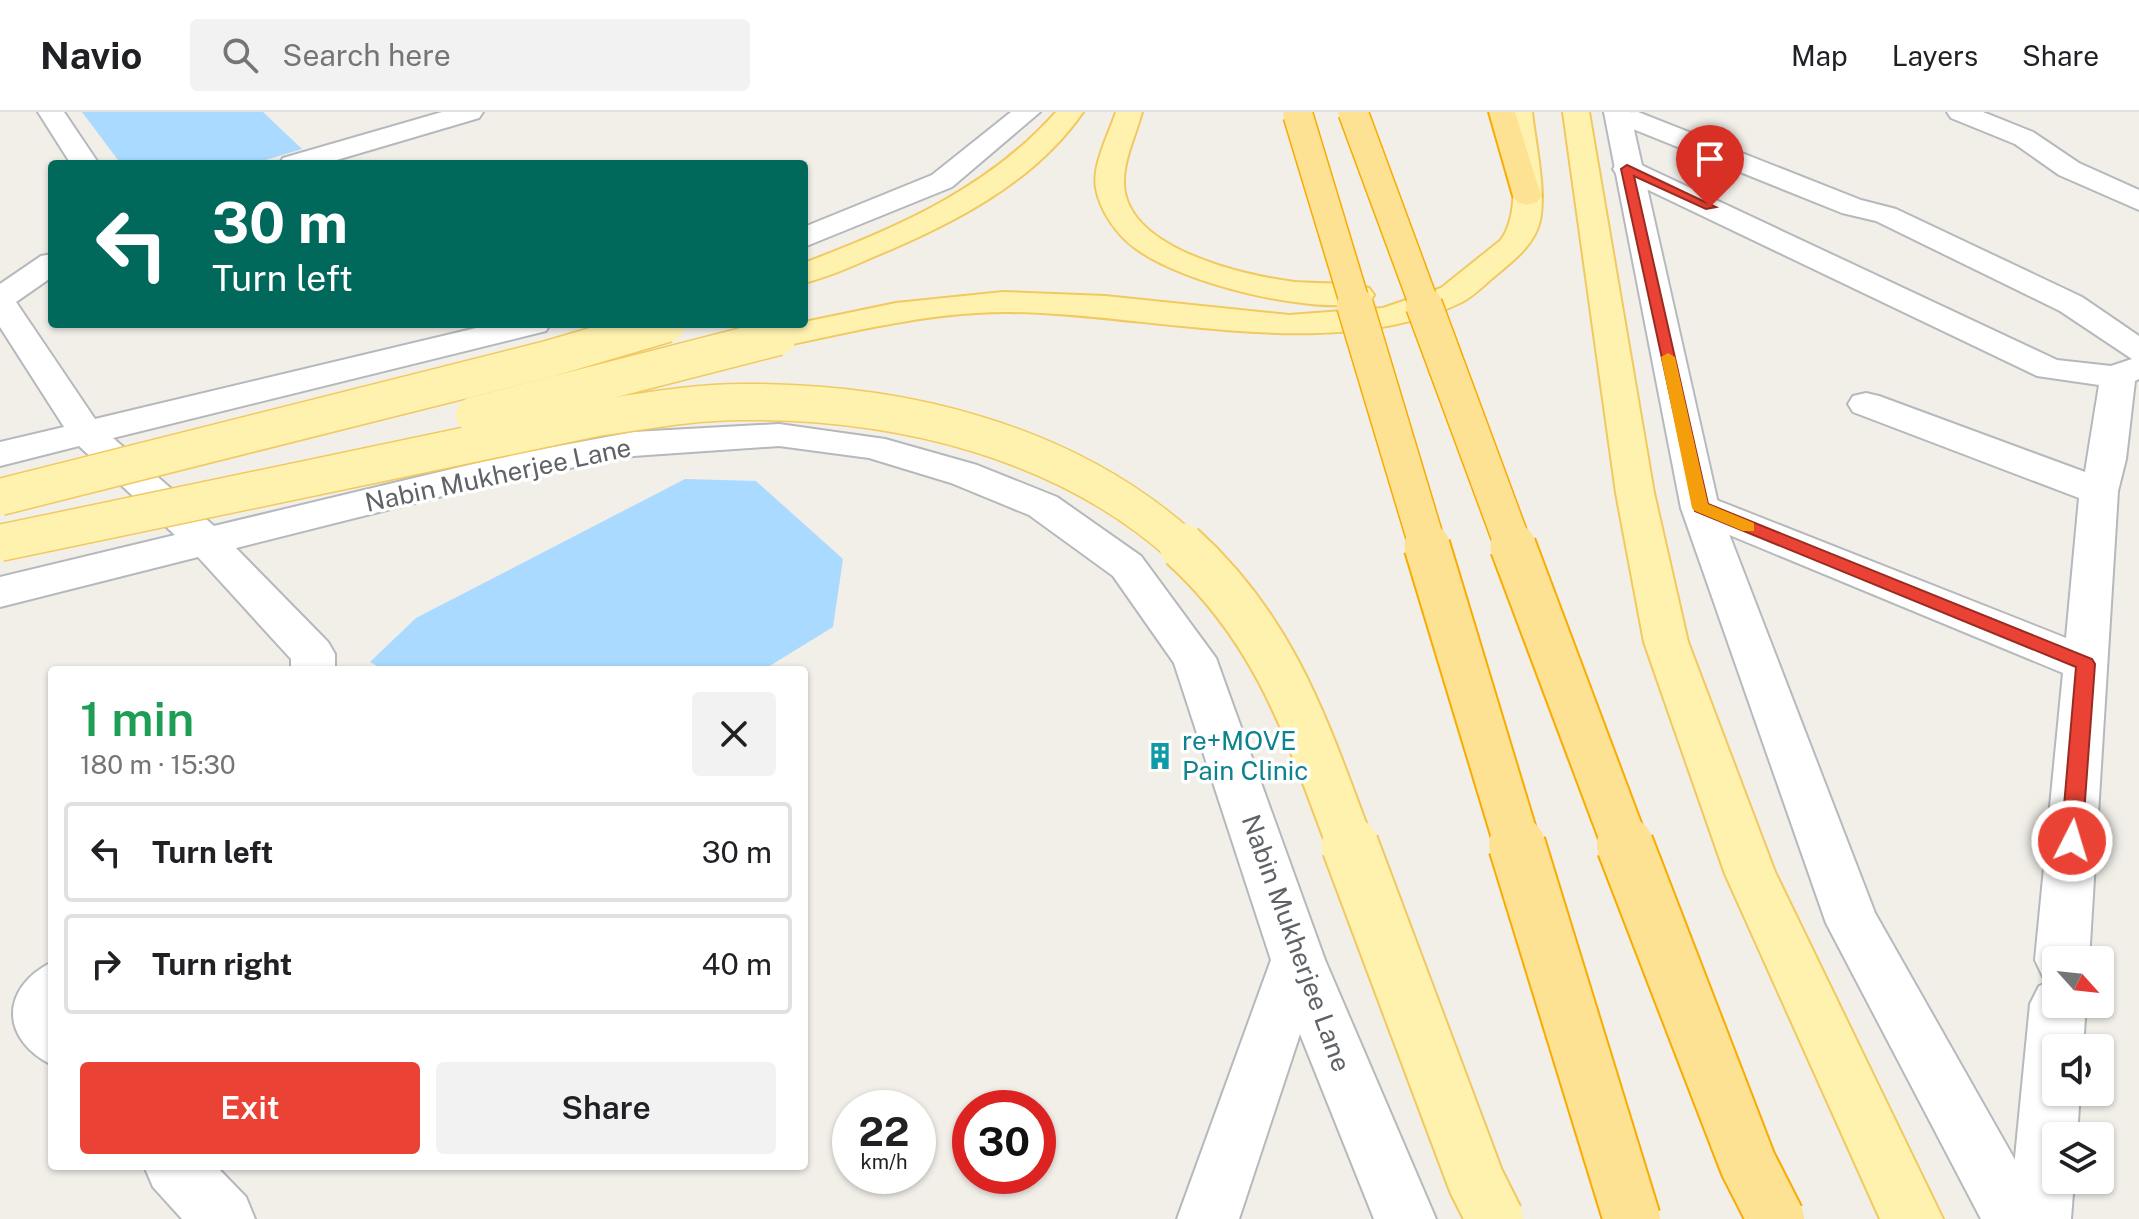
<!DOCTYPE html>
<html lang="en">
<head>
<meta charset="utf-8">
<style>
	:root { --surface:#fff; --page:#f2f2f2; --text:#202124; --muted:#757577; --line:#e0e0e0; --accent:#ea4335 }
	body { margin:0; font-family:"Public Sans",sans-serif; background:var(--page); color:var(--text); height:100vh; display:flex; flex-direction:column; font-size:30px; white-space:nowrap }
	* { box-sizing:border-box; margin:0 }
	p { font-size:26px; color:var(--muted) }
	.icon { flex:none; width:44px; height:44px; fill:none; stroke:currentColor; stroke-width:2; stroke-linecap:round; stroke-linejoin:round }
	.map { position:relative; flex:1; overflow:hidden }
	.drawer { position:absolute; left:48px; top:554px; width:760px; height:504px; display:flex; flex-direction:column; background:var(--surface); border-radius:8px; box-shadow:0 2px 6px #0004 }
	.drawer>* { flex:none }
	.hud { position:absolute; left:48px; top:48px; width:760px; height:168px; border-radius:8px; box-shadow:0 2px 6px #0004; background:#00695c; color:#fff; overflow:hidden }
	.needle { width:52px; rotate:117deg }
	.controls { position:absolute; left:2042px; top:834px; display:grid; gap:16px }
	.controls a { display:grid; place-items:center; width:72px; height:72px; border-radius:8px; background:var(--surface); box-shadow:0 2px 6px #0004; font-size:40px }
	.speed { position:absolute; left:832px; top:978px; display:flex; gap:16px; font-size:40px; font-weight:700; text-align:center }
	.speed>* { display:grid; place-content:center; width:104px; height:104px; border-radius:50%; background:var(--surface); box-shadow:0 2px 6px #0004; line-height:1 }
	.speed small { font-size:20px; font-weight:400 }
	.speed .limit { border:12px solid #d22; background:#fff; color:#111 }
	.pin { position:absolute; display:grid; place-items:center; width:68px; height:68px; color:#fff; margin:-82px -34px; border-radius:50% 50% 50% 0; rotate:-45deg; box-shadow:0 0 8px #0007 }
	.pin .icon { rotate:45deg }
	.me { position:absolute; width:88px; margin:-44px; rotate:5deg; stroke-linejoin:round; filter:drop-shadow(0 0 6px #0008) }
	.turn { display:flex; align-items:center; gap:28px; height:168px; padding:0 32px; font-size:36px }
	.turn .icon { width:104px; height:104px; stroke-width:2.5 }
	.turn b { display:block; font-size:56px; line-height:68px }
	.round { display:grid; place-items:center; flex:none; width:84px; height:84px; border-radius:8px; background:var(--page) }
	.head { display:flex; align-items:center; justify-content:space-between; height:136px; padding:0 32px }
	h1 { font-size:48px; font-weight:600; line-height:60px; color:#1e9e55 }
	.cta { display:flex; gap:16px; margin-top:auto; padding:16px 32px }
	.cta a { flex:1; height:92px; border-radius:8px; background:var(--accent); color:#fff; font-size:32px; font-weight:600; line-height:92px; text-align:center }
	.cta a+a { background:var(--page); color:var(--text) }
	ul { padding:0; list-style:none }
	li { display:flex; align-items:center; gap:24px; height:100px; margin:0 16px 12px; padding:0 16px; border:4px solid var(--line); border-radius:8px }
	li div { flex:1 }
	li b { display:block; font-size:30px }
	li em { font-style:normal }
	header { display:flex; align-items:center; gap:48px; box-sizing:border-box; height:112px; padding:0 40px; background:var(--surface); border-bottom:2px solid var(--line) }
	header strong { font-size:38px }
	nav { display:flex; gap:44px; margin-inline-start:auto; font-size:28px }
	.search { width:560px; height:72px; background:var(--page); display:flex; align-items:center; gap:20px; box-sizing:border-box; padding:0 28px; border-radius:8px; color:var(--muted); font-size:30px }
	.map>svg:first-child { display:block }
	.water { fill:#aadaff }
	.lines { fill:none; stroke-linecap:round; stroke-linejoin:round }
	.street-casing { stroke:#b5b8bc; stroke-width:4 }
	.secondary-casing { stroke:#b6babf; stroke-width:4 }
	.primary-casing { stroke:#f2c960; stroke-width:4 }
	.highway-casing { stroke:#f9ab00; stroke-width:4 }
	.street { fill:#fff; fill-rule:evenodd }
	.secondary { fill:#fff; fill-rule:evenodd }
	.primary { fill:#fff2af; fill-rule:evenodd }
	.highway { fill:#fde293; fill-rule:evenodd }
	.primary-bridge-far2-casing { stroke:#f2c960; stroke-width:39; stroke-linecap:butt }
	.primary-bridge-far1-casing { stroke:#f2c960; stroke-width:49; stroke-linecap:butt }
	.primary-bridge-casing { stroke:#f2c960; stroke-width:60; stroke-linecap:butt }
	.highway-bridge-far3-casing { stroke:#f9ab00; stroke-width:32; stroke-linecap:butt }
	.highway-bridge-far2-casing { stroke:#f9ab00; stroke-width:39; stroke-linecap:butt }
	.highway-bridge-far1-casing { stroke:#f9ab00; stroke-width:49; stroke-linecap:butt }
	.highway-bridge-casing { stroke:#f9ab00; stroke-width:60; stroke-linecap:butt }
	.primary-bridge-far2 { stroke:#fff2af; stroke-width:36 }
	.primary-bridge-far1 { stroke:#fff2af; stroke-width:45 }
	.primary-bridge { stroke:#fff2af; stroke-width:56 }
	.highway-bridge-far3 { stroke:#fde293; stroke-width:29 }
	.highway-bridge-far2 { stroke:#fde293; stroke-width:36 }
	.highway-bridge-far1 { stroke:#fde293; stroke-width:45 }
	.highway-bridge { stroke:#fde293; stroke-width:56 }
	.route { fill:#ea4335; stroke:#982c22; stroke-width:2 }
	.slow { fill:#f59e0b }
	.labels { text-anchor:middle; stroke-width:7; stroke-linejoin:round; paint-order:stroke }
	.street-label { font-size:26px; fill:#5f6368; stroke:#fff }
	.culture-label { font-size:26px; fill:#0d838f; stroke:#fff; text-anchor:start }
</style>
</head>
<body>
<header>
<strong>Navio</strong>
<div class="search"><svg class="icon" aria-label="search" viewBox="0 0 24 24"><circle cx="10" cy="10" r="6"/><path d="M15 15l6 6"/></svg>Search here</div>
<nav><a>Map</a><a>Layers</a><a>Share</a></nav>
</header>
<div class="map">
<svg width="2139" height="1107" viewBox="0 0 2139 1107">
	<rect width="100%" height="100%" fill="#f1efe8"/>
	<g class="water">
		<path d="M 82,0 L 263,0 L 302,37 L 252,52 L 121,52 Z"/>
		<path d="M 685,367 L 756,369 L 843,447 L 833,515 L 763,558 L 384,558 L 370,550 L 416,506 Z"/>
	</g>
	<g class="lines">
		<g class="street-casing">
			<g id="street">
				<path d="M 38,0 L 64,0 L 99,52 L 71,52 Z"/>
				<path d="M 442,0 L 483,0 L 479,6 L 323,52 L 279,52 L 283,46 Z"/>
				<path d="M 1011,0 L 1040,0 L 952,75 L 804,135 L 804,115 L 932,63 Z"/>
				<path d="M 1638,0 L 1861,88 L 1896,97 L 2082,185 L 2139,224 L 2139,267 L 2135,269 L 2126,347 L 2118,379 L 2089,848 L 2056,848 L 2056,892 L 2086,892 L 2083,936 L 2056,936 L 2056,980 L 2080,980 L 2077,1024 L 2056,1024 L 2056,1068 L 2074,1068 L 2071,1107 L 2009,1107 L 2030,892 L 2039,874 L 2051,869 L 2043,865 L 2035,848 L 2063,561 L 1686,405 L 1681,396 L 1686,387 L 1700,383 L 1714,387 L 2066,526 L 2079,386 L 1853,300 L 1848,292 L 1853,284 L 1866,281 L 1879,284 L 2085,360 L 2099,273 L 2037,264 L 1617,63 L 1613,57 L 1617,51 L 1627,49 L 1637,51 L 2057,248 L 2111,254 L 2132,247 L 2060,199 L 1876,109 L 1842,101 L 1608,7 L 1604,1 Z"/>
				<path d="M 1947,0 L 1983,0 L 2033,20 L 2079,51 L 2139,78 L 2139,98 L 2059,63 L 2015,32 L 1951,6 Z"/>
				<path d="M 52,142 L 52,165 L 16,190 L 95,307 L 493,212 L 550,212 L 546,219 L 113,326 L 214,414 L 506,344 L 633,320 L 779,312 L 885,327 L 977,353 L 1057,385 L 1141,444 L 1216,546 L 1325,848 L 1436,1107 L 1374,1107 L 1300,922 L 1239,1107 L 1177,1107 L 1271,848 L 1174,551 L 1113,464 L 1029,403 L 951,371 L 869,346 L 779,334 L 633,344 L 506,368 L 236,436 L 328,530 L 335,542 L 335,558 L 291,558 L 291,547 L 198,445 L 0,495 L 0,465 L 175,423 L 79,334 L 0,354 L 0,330 L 64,315 L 0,215 L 0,172 L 41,144 Z"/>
				<path d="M 52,850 L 52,953 C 0,927 0,876 52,850 Z"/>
				<path d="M 144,1054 L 216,1054 L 246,1085 L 255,1107 L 182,1107 L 153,1075 Z"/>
			</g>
		</g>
		<g class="secondary-casing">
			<path id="secondary" d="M 1604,0 L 1630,0 L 1719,396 L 1875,801 L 2036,1085 L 2045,1107 L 1981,1107 L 1826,811 L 1681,396 Z"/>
		</g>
		<g class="primary-casing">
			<g id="primary">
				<path d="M 1056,0 L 1083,0 C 1034,71 951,113 873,145 C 851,155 828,165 804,171 L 804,151 C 897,116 989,76 1056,0 Z"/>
				<path d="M 1116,0 L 1142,0 C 1136,23 1123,48 1124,72 C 1126,137 1245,164 1295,170 C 1320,172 1346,170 1369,176 L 1374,183 L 1369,190 C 1313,204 1181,171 1135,136 C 1117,123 1100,99 1096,76 C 1092,53 1109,22 1116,0 Z"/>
				<path d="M 1506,0 L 1532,0 C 1535,31 1550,93 1536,120 C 1527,139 1510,151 1495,164 C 1485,172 1474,184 1462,190 C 1334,254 1145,200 1006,200 C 929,200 852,220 778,235 L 766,232 L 761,225 L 766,218 L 896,191 L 1003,180 L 1105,184 L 1289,203 L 1383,196 L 1441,176 L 1501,128 C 1524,95 1509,37 1506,0 Z"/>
				<path d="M 1563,0 L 1589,0 L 1654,381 L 1688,530 L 1775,760 L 1943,1107 L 1880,1107 L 1725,762 L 1644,530 L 1616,381 Z"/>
			</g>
		</g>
		<g class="highway-casing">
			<path id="highway" d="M 1489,0 L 1515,0 L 1541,84 L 1537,90 L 1527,93 L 1517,90 L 1513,84 Z"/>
		</g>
		<use href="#street" class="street"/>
		<use href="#secondary" class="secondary"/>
		<use href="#primary" class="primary"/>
		<use href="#highway" class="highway"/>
		<g class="primary-bridge-far2-casing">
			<g id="primary-bridge-far2">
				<path d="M 474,303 L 778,225"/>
				<path d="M 0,385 L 548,247 L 667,212"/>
				<path d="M 0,431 L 597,306 C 645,299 694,290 742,290 C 899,289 1065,328 1184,436"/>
			</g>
		</g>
		<g class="primary-bridge-far1-casing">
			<path id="primary-bridge-far1" d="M 1182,434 C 1277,520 1307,619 1351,735"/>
		</g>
		<g class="primary-bridge-casing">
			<path id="primary-bridge" d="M 1350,733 L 1476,1069 L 1495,1107"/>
		</g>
		<g class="highway-bridge-far3-casing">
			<g id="highway-bridge-far3">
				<path d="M 1353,0 L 1425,195"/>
				<path d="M 1298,3 L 1356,195"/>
			</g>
		</g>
		<g class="highway-bridge-far2-casing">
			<g id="highway-bridge-far2">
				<path d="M 1355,193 L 1428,436"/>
				<path d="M 1424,193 L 1514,436"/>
			</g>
		</g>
		<g class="highway-bridge-far1-casing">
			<g id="highway-bridge-far1">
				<path d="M 1427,434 L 1518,735"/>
				<path d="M 1513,434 L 1626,735"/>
			</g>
		</g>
		<g class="highway-bridge-casing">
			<g id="highway-bridge">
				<path d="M 1517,733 L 1632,1107"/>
				<path d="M 1625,733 L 1748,1052 L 1776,1107"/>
			</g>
		</g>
		<use href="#primary-bridge-far2" class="primary-bridge-far2"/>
		<use href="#primary-bridge-far1" class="primary-bridge-far1"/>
		<use href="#primary-bridge" class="primary-bridge"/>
		<use href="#highway-bridge-far3" class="highway-bridge-far3"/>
		<use href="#highway-bridge-far2" class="highway-bridge-far2"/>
		<use href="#highway-bridge-far1" class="highway-bridge-far1"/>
		<use href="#highway-bridge" class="highway-bridge"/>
	</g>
	<path class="route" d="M 1627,53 L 1716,95 L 1706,97 L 1634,64 L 1708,392 L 2092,547 L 2095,552 L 2082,729 L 2079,735 L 2072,737 L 2064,735 L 2061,729 L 2076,555 L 1695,399 L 1621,57 Z"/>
	<path class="slow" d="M 1668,241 L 1675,245 L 1708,392 L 1754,411 L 1754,419 L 1743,419 L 1695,399 L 1692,396 L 1661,245 Z"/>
	<defs>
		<g id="building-bare" transform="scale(2.16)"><path d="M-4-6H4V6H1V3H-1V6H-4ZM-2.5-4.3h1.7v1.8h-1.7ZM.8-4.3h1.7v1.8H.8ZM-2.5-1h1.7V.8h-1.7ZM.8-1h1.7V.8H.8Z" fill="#0f9aa8" stroke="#fff" stroke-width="2.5" paint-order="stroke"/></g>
	</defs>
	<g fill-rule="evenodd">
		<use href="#building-bare" x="1160" y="644"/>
	</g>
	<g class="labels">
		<g class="street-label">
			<text transform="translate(498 363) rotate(-12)" y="9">Nabin Mukherjee Lane</text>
			<text transform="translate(1296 831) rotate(70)" y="9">Nabin Mukherjee Lane</text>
		</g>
		<g class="culture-label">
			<text x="1182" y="638">re+MOVE<tspan x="1182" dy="30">Pain Clinic</tspan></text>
		</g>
	</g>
</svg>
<div class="controls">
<a><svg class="needle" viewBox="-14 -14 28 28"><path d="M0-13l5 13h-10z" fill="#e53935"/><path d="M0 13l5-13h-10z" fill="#757577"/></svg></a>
<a><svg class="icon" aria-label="sound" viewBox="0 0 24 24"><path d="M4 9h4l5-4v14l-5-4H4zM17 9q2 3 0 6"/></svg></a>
<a><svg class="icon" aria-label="layers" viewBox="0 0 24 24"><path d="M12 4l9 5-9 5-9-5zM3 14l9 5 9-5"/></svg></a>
</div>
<div class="speed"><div>22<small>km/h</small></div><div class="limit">30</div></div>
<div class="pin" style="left:1710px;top:95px;background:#d93025"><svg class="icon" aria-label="arrive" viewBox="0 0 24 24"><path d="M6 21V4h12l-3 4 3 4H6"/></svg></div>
<svg class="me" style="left:2072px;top:729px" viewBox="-20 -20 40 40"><circle r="17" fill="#ea4335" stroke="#fff" stroke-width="3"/><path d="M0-11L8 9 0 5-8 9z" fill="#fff"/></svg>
<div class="hud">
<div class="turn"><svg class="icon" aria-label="left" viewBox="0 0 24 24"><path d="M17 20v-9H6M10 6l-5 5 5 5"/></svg><div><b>30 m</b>Turn left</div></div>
</div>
<section class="drawer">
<div class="head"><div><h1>1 min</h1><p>180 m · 15:30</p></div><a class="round"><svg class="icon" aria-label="close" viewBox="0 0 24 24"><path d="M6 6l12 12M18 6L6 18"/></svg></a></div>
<ul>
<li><svg class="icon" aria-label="left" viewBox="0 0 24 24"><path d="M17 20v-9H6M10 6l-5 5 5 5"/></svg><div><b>Turn left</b></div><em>30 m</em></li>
<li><svg class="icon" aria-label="right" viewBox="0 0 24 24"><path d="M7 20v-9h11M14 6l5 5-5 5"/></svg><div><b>Turn right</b></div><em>40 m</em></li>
</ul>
<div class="cta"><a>Exit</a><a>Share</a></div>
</section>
</div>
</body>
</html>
